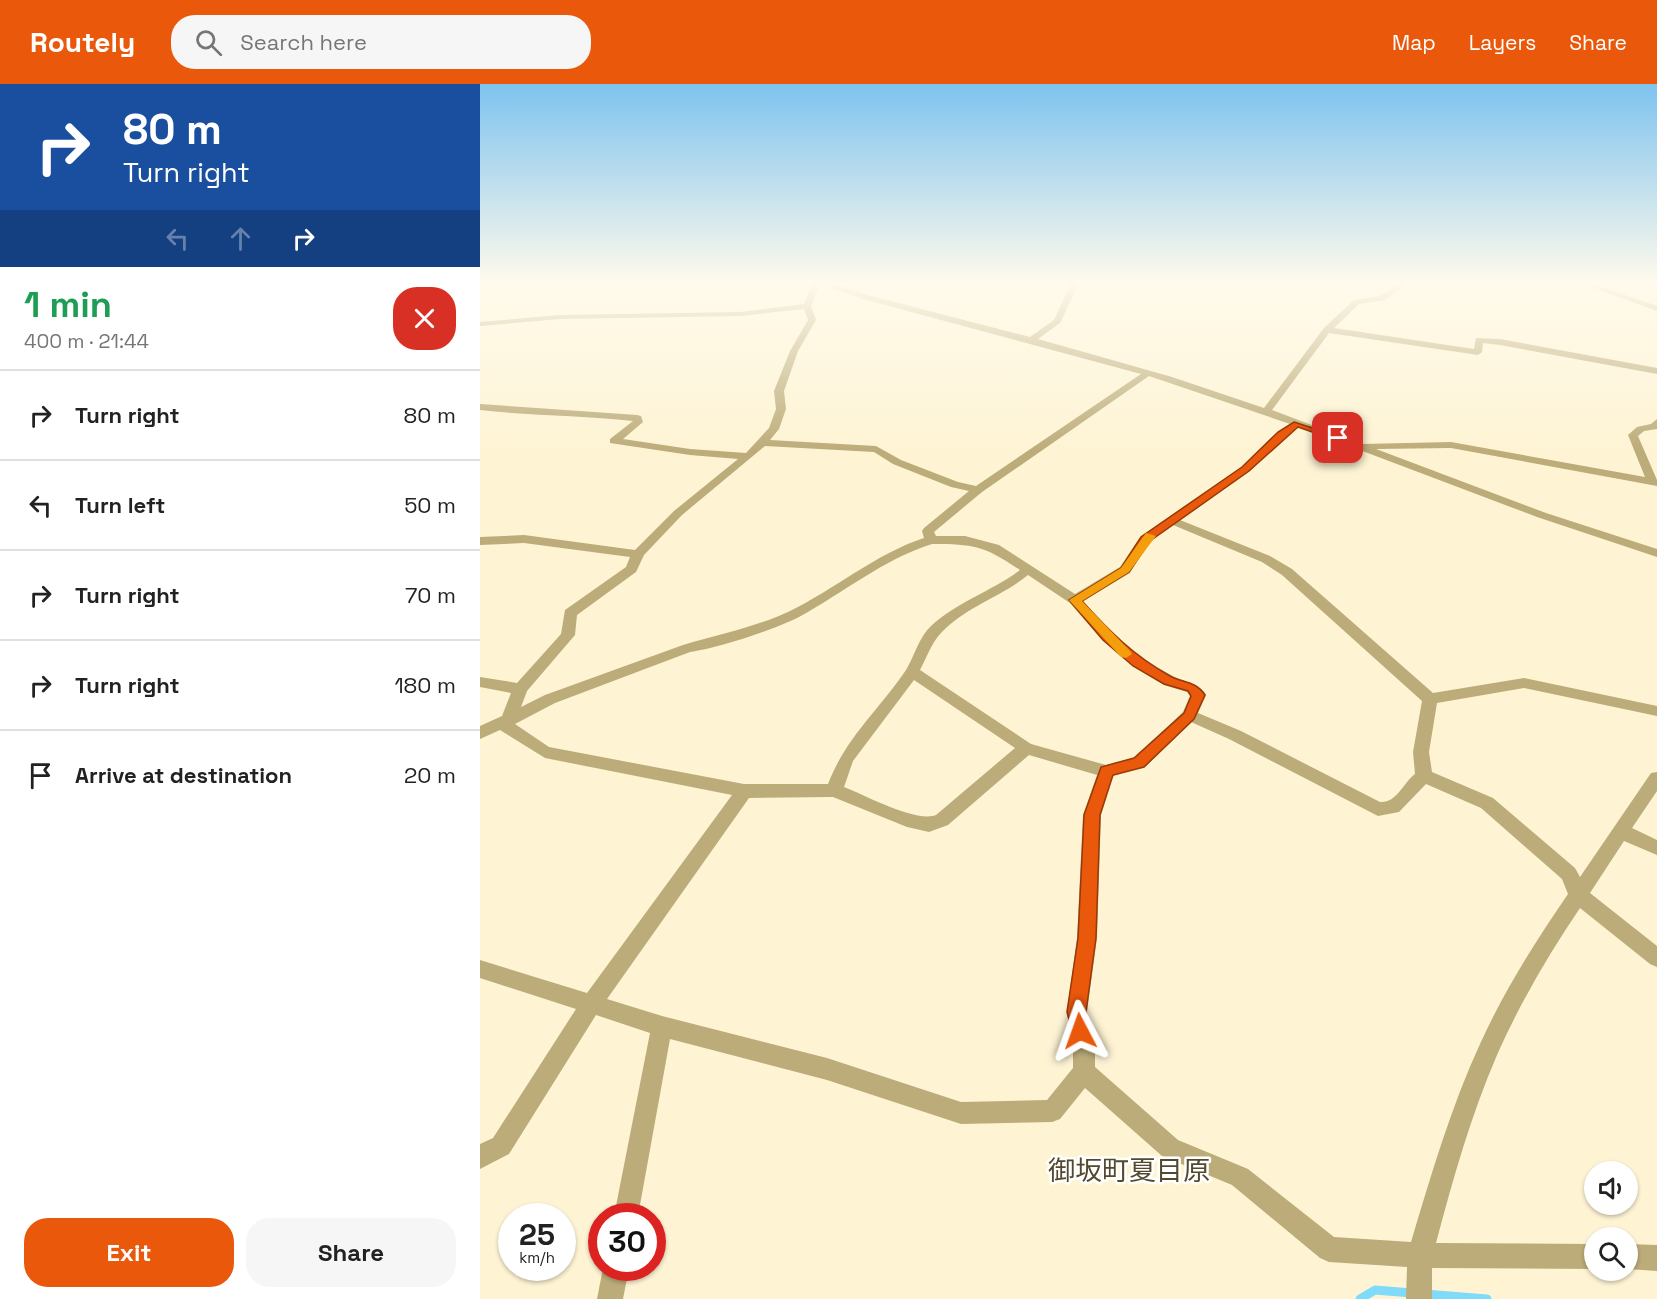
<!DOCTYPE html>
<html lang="en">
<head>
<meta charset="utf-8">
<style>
	:root { --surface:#fff; --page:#f6f6f6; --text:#222; --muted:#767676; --line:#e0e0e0; --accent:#ea580c }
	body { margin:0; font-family:"Space Grotesk","Noto Sans JP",sans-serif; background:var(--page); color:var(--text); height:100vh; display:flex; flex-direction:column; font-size:22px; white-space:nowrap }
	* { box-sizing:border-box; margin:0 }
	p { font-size:20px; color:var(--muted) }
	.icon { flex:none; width:33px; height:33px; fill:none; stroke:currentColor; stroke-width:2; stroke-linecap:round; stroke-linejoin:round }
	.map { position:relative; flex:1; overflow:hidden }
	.drawer { display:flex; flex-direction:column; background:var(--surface); width:480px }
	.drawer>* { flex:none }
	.guide { background:#1a4fa0; color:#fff; overflow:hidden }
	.buttons { position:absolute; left:1104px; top:1077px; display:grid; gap:12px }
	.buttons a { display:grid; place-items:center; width:54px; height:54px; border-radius:50%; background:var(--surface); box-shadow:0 2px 4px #0004; font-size:30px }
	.speed { position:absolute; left:18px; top:1119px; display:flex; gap:12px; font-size:30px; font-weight:700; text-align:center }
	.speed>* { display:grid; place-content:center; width:78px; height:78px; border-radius:50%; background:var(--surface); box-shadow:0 2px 4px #0004; line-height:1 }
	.speed small { font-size:15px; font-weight:400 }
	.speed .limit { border:9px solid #d22; background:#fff; color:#111 }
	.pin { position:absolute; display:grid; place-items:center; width:51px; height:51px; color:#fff; margin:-26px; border-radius:12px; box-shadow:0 3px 9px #0006 }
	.me { position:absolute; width:66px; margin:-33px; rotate:356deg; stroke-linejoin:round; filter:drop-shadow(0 0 4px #0008) }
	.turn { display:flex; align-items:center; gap:21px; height:126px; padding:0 24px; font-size:27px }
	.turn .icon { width:78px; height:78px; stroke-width:2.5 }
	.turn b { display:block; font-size:42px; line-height:51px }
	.lanes { display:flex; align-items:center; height:57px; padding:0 24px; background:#0003; justify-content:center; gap:30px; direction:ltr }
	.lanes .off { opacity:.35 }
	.round { display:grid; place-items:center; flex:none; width:63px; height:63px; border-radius:24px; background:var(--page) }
	.summary { display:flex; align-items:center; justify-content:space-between; height:102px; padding:0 24px }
	h1 { font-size:36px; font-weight:600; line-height:45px; color:#1e9e55 }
	.cta { display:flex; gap:12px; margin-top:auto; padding:12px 24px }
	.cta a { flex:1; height:69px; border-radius:24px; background:var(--accent); color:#fff; font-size:24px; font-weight:600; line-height:69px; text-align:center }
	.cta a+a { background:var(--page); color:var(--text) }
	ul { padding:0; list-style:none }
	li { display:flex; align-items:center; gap:18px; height:90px; padding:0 24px; border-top:2px solid var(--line) }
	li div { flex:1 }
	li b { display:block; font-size:22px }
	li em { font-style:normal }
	header { display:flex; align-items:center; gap:36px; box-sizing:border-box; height:84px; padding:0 30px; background:var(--accent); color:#fff }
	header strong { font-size:28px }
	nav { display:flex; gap:33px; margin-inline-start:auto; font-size:21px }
	.search { width:420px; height:54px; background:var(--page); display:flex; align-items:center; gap:15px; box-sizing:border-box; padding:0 21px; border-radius:24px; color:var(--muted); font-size:22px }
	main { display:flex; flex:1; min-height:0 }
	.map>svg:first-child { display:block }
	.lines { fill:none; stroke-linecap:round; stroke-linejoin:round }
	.stream { stroke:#80dafa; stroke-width:9 }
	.minor { fill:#bcac79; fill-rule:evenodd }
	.route { fill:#ea580c; stroke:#983908; stroke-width:1.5 }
	.slow { fill:#f59e0b }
	.labels { text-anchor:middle; stroke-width:5; stroke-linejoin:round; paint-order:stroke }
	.near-quarter-label { font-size:27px; fill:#52492e; stroke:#fff }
</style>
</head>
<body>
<header>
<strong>Routely</strong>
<div class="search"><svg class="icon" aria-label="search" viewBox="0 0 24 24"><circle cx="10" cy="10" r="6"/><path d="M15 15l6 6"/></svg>Search here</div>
<nav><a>Map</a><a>Layers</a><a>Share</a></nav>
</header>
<main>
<section class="drawer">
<div class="guide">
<div class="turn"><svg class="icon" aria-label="right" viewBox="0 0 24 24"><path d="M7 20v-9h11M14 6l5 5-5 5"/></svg><div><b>80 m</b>Turn right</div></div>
<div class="lanes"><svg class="icon off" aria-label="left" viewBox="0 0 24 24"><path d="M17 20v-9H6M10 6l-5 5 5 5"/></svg><svg class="icon off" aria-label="ahead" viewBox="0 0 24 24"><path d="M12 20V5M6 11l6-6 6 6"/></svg><svg class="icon" aria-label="right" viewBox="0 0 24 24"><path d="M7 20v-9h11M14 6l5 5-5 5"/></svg></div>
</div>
<div class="summary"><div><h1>1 min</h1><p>400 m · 21:44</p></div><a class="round" style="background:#d93025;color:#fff"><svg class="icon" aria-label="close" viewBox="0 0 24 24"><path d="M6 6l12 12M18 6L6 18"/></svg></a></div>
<ul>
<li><svg class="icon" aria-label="right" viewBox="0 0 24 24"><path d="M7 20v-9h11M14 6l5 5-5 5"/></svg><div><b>Turn right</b></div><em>80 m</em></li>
<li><svg class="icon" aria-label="left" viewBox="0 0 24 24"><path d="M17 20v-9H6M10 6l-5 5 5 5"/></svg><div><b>Turn left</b></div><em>50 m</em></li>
<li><svg class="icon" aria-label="right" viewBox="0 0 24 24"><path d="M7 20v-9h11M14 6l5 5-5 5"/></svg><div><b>Turn right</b></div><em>70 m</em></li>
<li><svg class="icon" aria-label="right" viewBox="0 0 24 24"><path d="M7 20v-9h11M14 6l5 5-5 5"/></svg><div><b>Turn right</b></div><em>180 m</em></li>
<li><svg class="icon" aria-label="arrive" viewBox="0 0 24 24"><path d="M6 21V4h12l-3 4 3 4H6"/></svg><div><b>Arrive at destination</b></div><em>20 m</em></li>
</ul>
<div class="cta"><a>Exit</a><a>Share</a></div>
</section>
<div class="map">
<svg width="1177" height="1215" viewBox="0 0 1177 1215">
	<rect width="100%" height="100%" fill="#fef4d4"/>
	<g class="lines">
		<g class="stream">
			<path d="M 945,1210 L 1007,1215"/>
			<path d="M 880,1215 L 895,1206 L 932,1209"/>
		</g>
		<g class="minor">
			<path d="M 333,197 L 346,197 L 388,211 L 550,253 L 574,236 L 592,197 L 600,197 L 580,239 L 558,255 L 692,293 L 784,324 L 844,244 L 874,216 L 900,212 L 923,197 L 932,197 L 905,216 L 879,220 L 854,244 L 994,265 L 996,254 L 1020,255 L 1177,284 L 1177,290 L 1020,261 L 1003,259 L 1002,268 L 998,271 L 849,249 L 792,326 L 882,360 L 971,358 L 1165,393 L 1148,351 L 1157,343 L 1171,340 L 1177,335 L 1177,345 L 1164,347 L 1158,352 L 1177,396 L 1177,402 L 971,364 L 896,365 L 1066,429 L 1177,465 L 1177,473 L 1057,433 L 819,343 L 806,352 L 770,387 L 700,436 L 790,472 L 812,485 L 953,609 L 1044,594 L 1177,622 L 1177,632 L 1044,604 L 957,619 L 949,668 L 952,688 L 1013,714 L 1095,784 L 1100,793 L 1171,689 L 1177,688 L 1177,707 L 1152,744 L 1177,756 L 1177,771 L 1144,757 L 1110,809 L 1177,862 L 1177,883 L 1170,880 L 1100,824 C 1069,870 1040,919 1017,971 C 991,1031 973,1095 956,1159 L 1114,1160 L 1114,1185 L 952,1184 L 952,1215 L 926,1215 L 927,1183 L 849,1178 L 840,1174 L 752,1101 L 682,1072 L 605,1004 L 580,1035 L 572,1038 L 481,1040 L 347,996 L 190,955 L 158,1132 L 134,1132 L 170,949 L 116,931 L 29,1070 L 0,1085 L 0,1060 L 13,1054 L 96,925 L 0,894 L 0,876 L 107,909 L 252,711 L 65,674 L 20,646 L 0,655 L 0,642 L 22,632 L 31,609 L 0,603 L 0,593 L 37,599 L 81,550 L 85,526 L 146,483 L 150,473 L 44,459 L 0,461 L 0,453 L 44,451 L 155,466 L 194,427 L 258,375 L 210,371 L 130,359 L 130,355 L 153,337 C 102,331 51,332 0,326 L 0,320 L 157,331 L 161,332 L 163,338 L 143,355 L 210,365 L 266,369 L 289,344 L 296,325 L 294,307 L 310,267 L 328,236 L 324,225 L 260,232 L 80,235 L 0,242 L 0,238 L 80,231 L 260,228 L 324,220 ZM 340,200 L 383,215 L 661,290 L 496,402 L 478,398 L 421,376 L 396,362 L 290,356 L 299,345 L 306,325 L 304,307 L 318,267 L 336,236 L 331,222 ZM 669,292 L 810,340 L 798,348 L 762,383 L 661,452 L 640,483 L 595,510 L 519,461 L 485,452 L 456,452 L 454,448 L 502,408 ZM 285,362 L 394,368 L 413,380 L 471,403 L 489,407 L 444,444 L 442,447 L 444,454 C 395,470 354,506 308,528 C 275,543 238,551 203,561 L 65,611 L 41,623 L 47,607 L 95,551 L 97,531 L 156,488 L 164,471 L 202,431 ZM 693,441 L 782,478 L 802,491 L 942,617 L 933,668 L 935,690 C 923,699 917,719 900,718 L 761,647 L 718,629 L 726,611 C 717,597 704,599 691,591 C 655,572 630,547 603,517 L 650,489 L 670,457 ZM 452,460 C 495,460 504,462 540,486 C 512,507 477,518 451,542 C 439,553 434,573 426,586 C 399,626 366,653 348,700 L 264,700 L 69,663 L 35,640 L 75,619 L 210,568 C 236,565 296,545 319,533 C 363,509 404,475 452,460 ZM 548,491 L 590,519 L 622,556 L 653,582 L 684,601 L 707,608 L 710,612 L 703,628 L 654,674 L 626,681 L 551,660 L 440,586 C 446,575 452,558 461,549 C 485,523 521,513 548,491 ZM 434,596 L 535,664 L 456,731 C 436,739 385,711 364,703 L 373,677 ZM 711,638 L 749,655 L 898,732 L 919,728 L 946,700 L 1001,724 L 1082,795 L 1088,810 C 1055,858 1024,907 1000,960 C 971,1023 951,1091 931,1158 L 854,1153 L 768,1085 L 698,1056 L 615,983 L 615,966 L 607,928 L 617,854 L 621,731 L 633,692 L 665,683 ZM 549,671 L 617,691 L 603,731 L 597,854 L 587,928 L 593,966 L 593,984 L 567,1016 L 481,1018 L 347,974 L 182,932 L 127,915 L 269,714 L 353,713 L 427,743 L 449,748 L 468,741 Z"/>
			<path d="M 1094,197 L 1105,197 L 1177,222 L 1177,227 Z"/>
			<path d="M 1148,1160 L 1177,1161 L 1177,1187 L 1148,1185 Z"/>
			<path d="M 123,1184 L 149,1184 L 143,1215 L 117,1215 Z"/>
		</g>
	</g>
	<linearGradient id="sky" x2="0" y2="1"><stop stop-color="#7ec3ef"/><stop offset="0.54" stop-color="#fffaec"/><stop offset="1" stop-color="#fffaec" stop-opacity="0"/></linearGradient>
	<rect width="1177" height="367" fill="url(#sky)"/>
	<path class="route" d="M 814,338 L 863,354 L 855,356 L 818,343 L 769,387 L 670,457 L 649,488 L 602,517 C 629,547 654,572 690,592 C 703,599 716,597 725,611 L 714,635 L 664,683 L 633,691 L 620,731 L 616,854 L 606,928 L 610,947 L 607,954 L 600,957 L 594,954 L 587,928 L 598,854 L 604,731 L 621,683 L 654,674 L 704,629 L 711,612 L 708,607 L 684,600 L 653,582 L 623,556 L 589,516 L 641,484 L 661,453 L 762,383 L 798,348 Z"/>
	<path class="slow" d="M 666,449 L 676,452 L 649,488 L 602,517 L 650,567 L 652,570 L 646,574 L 641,573 L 589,516 L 641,484 Z"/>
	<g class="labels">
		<g class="near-quarter-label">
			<text x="649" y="1096">御坂町夏目原</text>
		</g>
	</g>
</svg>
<div class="buttons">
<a><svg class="icon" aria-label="sound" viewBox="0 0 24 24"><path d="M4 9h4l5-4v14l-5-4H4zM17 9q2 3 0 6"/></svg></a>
<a><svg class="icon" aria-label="search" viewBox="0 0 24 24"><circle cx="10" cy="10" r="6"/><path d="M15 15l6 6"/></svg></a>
</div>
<div class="speed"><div>25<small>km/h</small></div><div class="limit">30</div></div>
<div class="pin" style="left:858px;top:354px;background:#d93025"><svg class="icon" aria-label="arrive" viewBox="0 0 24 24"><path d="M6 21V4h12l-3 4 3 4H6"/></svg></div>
<svg class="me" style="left:600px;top:947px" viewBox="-20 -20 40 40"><path d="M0-17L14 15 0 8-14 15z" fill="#ea580c" stroke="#fff" stroke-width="4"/></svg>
</div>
</main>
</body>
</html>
